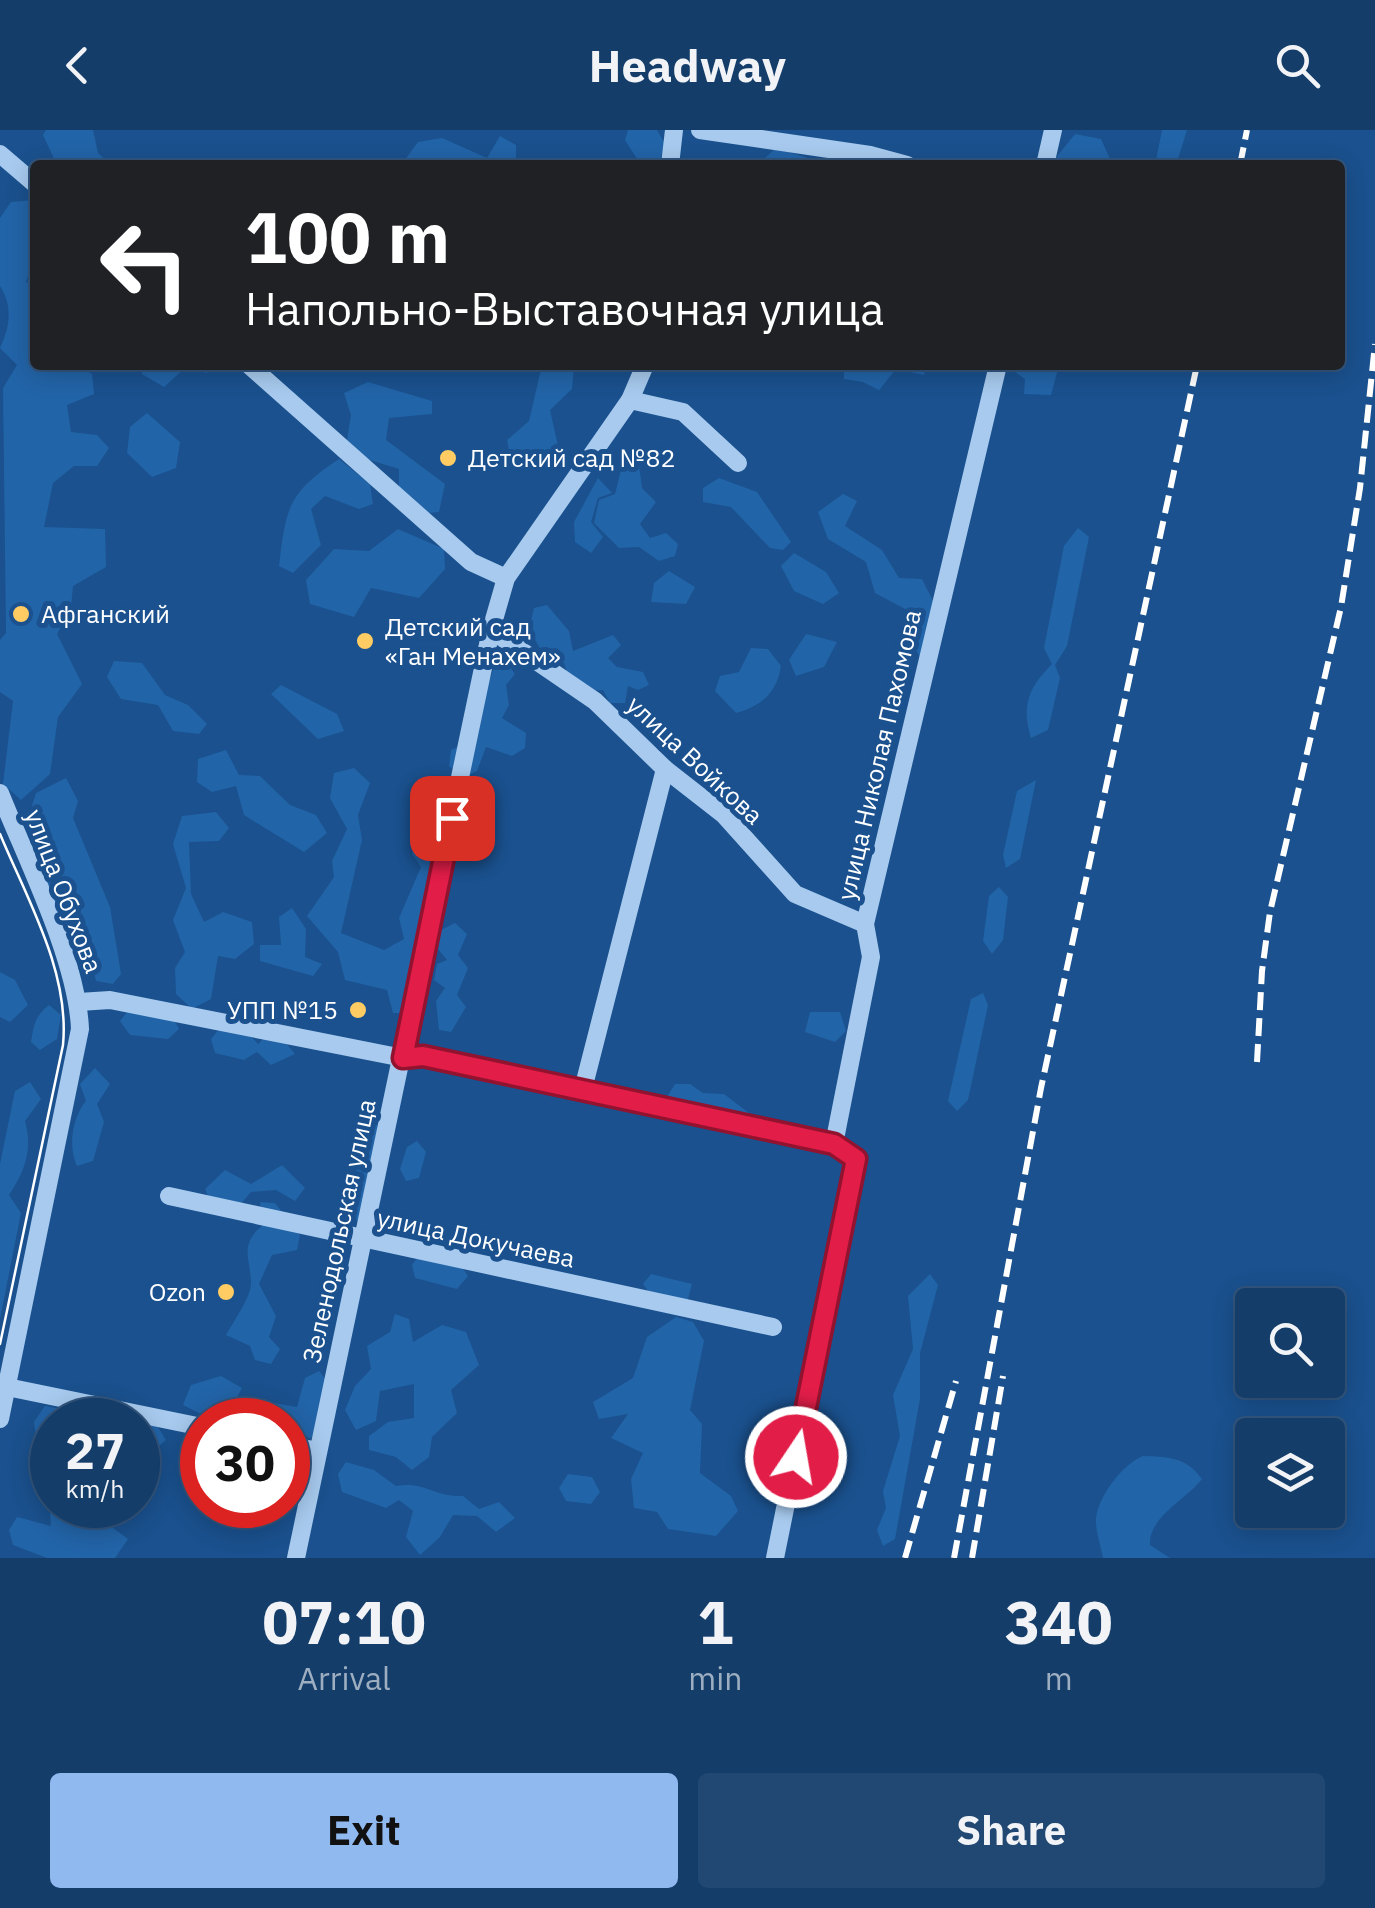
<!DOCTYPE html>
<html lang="en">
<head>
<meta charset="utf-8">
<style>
	:root { --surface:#143d6a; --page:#214872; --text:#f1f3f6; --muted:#9daec1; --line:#33567e; --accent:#90b9f0 }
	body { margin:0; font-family:"IBM Plex Sans",sans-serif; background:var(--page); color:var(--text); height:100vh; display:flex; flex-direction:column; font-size:38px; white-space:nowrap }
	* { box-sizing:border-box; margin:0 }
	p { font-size:32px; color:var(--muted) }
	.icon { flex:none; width:55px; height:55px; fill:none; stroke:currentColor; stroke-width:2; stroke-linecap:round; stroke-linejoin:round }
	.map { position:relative; height:1428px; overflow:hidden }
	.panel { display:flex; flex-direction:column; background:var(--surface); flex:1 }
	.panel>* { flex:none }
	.top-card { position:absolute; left:30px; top:30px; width:1315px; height:210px; border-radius:10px; box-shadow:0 5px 25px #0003,0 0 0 2px var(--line); background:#202124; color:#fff; overflow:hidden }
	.buttons { position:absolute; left:1235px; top:1158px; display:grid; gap:20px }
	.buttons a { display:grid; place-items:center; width:110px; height:110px; border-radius:10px; background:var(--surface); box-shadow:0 5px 25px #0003,0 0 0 2px var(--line); font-size:50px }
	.speed { position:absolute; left:30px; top:1268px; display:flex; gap:20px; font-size:50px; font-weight:700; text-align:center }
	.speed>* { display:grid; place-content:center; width:130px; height:130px; border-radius:50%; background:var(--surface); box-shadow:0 5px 25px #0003,0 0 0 2px var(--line); line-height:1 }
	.speed small { font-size:25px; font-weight:400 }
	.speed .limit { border:15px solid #d22; background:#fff; color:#111 }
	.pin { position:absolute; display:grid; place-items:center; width:85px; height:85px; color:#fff; margin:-42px; border-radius:20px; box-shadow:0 5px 15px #0006 }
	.me { position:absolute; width:110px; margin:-55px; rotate:12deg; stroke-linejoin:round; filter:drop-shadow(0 0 8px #0008) }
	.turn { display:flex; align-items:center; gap:35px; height:210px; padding:0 50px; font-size:45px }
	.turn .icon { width:130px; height:130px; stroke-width:2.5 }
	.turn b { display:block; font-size:70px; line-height:85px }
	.eta { display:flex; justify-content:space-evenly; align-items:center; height:170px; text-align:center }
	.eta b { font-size:60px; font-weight:700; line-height:70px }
	.cta { display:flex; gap:20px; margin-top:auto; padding:20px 50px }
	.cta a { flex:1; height:115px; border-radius:10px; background:var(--accent); color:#111; font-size:40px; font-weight:700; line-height:115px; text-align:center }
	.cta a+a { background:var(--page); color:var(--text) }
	header { display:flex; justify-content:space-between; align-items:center; height:130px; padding:0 50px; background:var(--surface); font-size:45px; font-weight:700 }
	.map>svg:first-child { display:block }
	.green { fill:#2264a8 }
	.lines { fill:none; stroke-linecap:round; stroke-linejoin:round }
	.minor { stroke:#a7caee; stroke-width:18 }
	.tram { stroke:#fff; stroke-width:2.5 }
	.rail { stroke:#fff; stroke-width:6; stroke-dasharray:18 8; stroke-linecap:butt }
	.route-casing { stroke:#92132f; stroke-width:25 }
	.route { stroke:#e11d48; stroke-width:18 }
	.poi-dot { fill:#ffcc64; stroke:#1a518e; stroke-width:4 }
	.labels { text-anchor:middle; stroke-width:10; stroke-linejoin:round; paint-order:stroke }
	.poi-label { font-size:25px; fill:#fff; stroke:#1a518e; text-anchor:start }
	.street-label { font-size:25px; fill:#fff; stroke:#1a518e }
</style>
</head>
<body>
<header><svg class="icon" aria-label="back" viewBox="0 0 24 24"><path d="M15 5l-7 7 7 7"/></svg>Headway<svg class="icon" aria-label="search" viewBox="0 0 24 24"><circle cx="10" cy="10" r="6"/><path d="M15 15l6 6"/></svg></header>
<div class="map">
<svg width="1375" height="1428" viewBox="0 0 1375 1428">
	<rect width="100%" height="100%" fill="#1a518e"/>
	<g class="green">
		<path d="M 46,0 L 93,0 L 98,23 L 111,35 L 57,35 L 43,5 Z"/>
		<path d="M 628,0 L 657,0 L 666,16 L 658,33 L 641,35 L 625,10 Z"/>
		<path d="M 1162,0 L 1187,0 L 1176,35 L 1155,35 Z"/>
		<path d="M 1075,4 L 1101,9 L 1110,29 L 1109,35 L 1050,35 Z"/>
		<path d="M 500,6 L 516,15 L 516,35 L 401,35 L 418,12 L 442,8 L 487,28 Z"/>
		<path d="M 776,18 L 814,30 L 848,28 L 860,35 L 768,35 L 765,28 Z"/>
		<path d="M 33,70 L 35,123 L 26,152 L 35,156 L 35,235 L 75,235 L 92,244 L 94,264 L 67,275 L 71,302 L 97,305 L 109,318 L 97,336 L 74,336 L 53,353 L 44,397 L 105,399 L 106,437 L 73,456 L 71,478 L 57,504 L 82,554 L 58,587 L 50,644 L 21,670 L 3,654 L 13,571 L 0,562 L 0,510 L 6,503 L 3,258 L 17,235 L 0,218 C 10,197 13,176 0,156 L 0,88 L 11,72 Z"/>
		<path d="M 141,235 L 221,235 L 206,243 L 186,237 L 164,257 L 142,244 Z"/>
		<path d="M 542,235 L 574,235 L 572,259 L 550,280 L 558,316 L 540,339 L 513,340 L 507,310 L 529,291 Z"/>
		<path d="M 844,235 L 927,235 L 924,245 L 896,239 L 879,260 L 863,252 L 844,249 Z"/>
		<path d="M 1015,235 L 1059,235 L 1051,265 L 1024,264 L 1025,249 L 1014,241 Z"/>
		<path d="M 368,252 L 432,271 L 432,284 L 389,288 L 386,310 L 445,354 L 439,382 L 419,384 L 399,365 L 399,339 L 367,329 L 347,310 L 351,285 L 344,263 Z"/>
		<path d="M 147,283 L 180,312 L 176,338 L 152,347 L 127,323 L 130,297 Z"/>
		<path d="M 339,329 L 370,354 L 373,374 L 359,379 L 325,366 L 311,379 L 321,415 L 293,443 L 279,436 C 286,377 288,363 339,329 Z"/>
		<path d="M 639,335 L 642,358 L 656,372 L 640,394 L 650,408 L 666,403 L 678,414 L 675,426 L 659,431 L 639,417 L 619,418 L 594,393 L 599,370 L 615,364 L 622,336 Z"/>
		<path d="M 598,348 L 612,363 L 598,368 L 591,392 L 603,407 L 591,423 L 575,412 L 574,392 Z"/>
		<path d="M 719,348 L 757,362 L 791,412 L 783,420 L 770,418 L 731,377 L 703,372 L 703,358 Z"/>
		<path d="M 843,364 L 857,371 L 845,396 L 882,420 L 899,448 L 922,449 L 941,487 L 920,527 L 906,503 L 907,480 L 875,463 L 866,432 L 828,409 L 818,382 Z"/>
		<path d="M 1078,398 L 1089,407 L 1067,516 L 1055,535 L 1060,548 L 1048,600 L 1031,608 C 1021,575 1029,557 1052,534 L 1044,518 L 1064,416 Z"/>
		<path d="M 398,399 L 444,419 L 445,439 L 419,468 L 371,458 L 354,487 L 310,474 L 306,450 L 334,419 L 369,421 Z"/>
		<path d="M 794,423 L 826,442 L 839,463 L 823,474 L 794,461 L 781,436 Z"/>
		<path d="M 669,441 L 695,457 L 686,474 L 651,472 L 654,453 Z"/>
		<path d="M 547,475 L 569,501 L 573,521 L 613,505 L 621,515 L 608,528 L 617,537 L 643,542 L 649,555 L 638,560 L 628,556 L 625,573 L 610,573 L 603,560 L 588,561 L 568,546 L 564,533 L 547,531 L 529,499 L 534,478 Z"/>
		<path d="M 806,504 L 837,512 L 824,537 L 796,546 L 789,530 Z"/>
		<path d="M 751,518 L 768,519 L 781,536 C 777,562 762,576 736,583 L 715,561 L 720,546 L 739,542 Z"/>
		<path d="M 114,531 L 142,533 L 165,565 L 188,575 L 207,594 L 199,604 L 173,601 L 158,575 L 121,569 L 107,547 Z"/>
		<path d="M 506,531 L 515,544 L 506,555 L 509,575 L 502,588 L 526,603 L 525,618 L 512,626 L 486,617 L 477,641 L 463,648 L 449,636 L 451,620 L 470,611 L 474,556 L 490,549 L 496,532 Z"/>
		<path d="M 281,555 L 337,584 L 344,601 L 318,609 L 271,564 Z"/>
		<path d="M 226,620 L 239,645 L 260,646 L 290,675 L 316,685 L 327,703 L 304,722 L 244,685 L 236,656 L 212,662 L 197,652 L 198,629 Z"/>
		<path d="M 354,638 L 370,653 L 358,685 L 362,710 L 341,803 L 384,820 L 404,809 L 399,788 L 421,737 L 412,724 L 429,664 L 450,659 L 405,883 L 393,883 L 387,860 L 345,850 L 338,822 L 307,786 L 334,747 L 332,731 L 347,699 L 330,668 L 334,643 Z"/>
		<path d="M 66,648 L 78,671 L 73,688 L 110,777 L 121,844 L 113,854 L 96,851 L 90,827 L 63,809 L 45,766 L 48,704 L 27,692 L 36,663 Z"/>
		<path d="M 1036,650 L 1020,729 L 1006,738 L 1003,725 L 1017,661 Z"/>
		<path d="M 216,682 L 229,698 L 219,711 L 189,712 L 191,764 L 204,792 L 223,782 L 252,792 L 254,814 L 235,829 L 218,826 L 211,869 L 192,879 L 176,864 L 175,838 L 185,822 L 173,790 L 186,758 L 173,714 L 182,686 Z"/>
		<path d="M 999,757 L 1008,767 L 1003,810 L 992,824 L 983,811 L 989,766 Z"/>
		<path d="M 292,778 L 306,799 L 305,827 L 322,834 L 313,846 L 260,831 L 260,815 L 281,815 L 279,787 Z"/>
		<path d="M 455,793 L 467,804 L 458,825 L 468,838 L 457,865 L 466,877 L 451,902 L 439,900 L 436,871 L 445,858 L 434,850 L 437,834 L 447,830 L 438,819 L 441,800 Z"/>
		<path d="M 0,842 L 15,850 L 28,875 L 10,892 L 0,887 Z"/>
		<path d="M 983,863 L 988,875 L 968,970 L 957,981 L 948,971 L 971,869 Z"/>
		<path d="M 49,875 L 61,885 L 57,909 L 40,920 L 31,912 C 34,894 35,886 49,875 Z"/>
		<path d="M 131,877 L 172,886 L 179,899 L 168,909 L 130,905 L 120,891 Z"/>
		<path d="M 810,882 L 840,882 L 846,901 L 835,912 L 805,902 Z"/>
		<path d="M 221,897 L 248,903 L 258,914 L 268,904 L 282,908 L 295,924 L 271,935 L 257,922 L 244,930 L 215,923 L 211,909 Z"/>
		<path d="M 95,938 L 110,954 L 97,974 L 104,992 L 93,1031 L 77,1036 C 68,1016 72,988 86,971 L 80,954 Z"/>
		<path d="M 30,952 L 41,969 L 25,991 C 33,1020 25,1041 9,1065 L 21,1083 L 0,1189 L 0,1034 L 15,961 Z"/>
		<path d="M 675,954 L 690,954 L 703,963 L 724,964 L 749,983 L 736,992 L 711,985 L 700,976 L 693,982 L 673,979 L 667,967 Z"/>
		<path d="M 375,993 L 382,1002 L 360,1093 L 348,1084 L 362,1003 Z"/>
		<path d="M 417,1011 L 426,1022 L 419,1048 L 406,1051 L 400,1039 L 407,1017 Z"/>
		<path d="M 282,1035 L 305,1058 L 295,1071 L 276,1060 L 251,1062 L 232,1084 L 213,1079 L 205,1059 L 225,1040 L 251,1054 Z"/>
		<path d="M 260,1072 L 275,1073 L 300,1105 L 297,1120 L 272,1125 L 259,1154 L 276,1186 L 269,1207 L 280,1219 L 271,1234 L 255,1230 L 250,1216 L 226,1205 C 233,1192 250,1169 251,1154 C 251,1129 238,1115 263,1095 Z"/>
		<path d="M 420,1124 L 459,1133 L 468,1146 L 457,1159 L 415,1148 L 412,1135 Z"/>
		<path d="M 651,1144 L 692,1154 L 685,1181 L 659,1176 L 643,1154 Z"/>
		<path d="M 930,1144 L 938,1155 L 920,1223 L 920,1269 L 895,1409 L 883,1416 L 877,1400 L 886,1378 L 883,1361 L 900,1306 L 893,1265 L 913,1219 L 908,1166 Z"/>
		<path d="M 395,1184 L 409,1189 L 413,1212 L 442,1195 L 466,1202 L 479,1235 L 451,1260 L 457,1283 L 432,1307 L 429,1327 L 412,1340 L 396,1327 L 369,1320 L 369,1306 L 388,1292 L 414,1288 L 414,1254 L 380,1261 L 376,1291 L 356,1300 L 345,1280 L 355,1256 L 371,1239 L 367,1216 L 390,1202 Z"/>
		<path d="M 676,1187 L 693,1192 L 704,1211 L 690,1280 L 702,1294 L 700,1343 L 731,1366 L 738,1381 L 716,1406 L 668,1399 L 657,1382 L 634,1378 L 631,1349 L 643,1323 L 611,1308 L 628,1284 L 599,1289 L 593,1272 L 633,1248 L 647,1207 Z"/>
		<path d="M 319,1241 L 326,1250 L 318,1301 L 310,1309 L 298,1299 L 288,1309 L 288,1290 L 263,1290 L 274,1273 L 297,1277 L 305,1248 Z"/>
		<path d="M 221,1246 L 242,1258 L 234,1273 L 209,1288 L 183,1275 L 191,1255 Z"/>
		<path d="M 45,1276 L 89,1284 L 96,1290 L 52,1290 L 52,1319 L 37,1314 L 34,1292 Z"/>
		<path d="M 138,1290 L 156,1294 L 166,1310 L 148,1325 L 138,1323 Z"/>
		<path d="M 1143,1326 C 1169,1327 1186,1327 1202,1349 C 1187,1369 1148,1387 1150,1415 L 1170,1428 L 1103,1428 C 1101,1416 1095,1400 1096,1388 C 1099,1365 1123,1334 1143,1326 Z"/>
		<path d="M 346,1332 L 374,1340 L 396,1356 C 425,1351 433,1367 463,1366 L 479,1379 L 499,1372 L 515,1388 L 496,1402 L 477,1386 L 453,1385 L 440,1407 L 420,1425 L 406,1407 L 413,1381 L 399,1370 L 386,1378 L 342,1362 L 338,1344 Z"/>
		<path d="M 568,1344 L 592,1347 L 600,1362 L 591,1374 L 566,1371 L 559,1358 Z"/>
		<path d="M 52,1352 L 52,1375 L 103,1375 L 105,1392 L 128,1409 L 115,1428 L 47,1428 L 13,1415 L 9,1400 L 17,1387 L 51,1396 L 48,1354 Z"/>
	</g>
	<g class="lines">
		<g class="minor">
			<path d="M 700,0 L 870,25 L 907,35"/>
			<path d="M 0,24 L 35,54"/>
			<path d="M 670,35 L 674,0"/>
			<path d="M 1045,35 L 1053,0"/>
			<path d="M 249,235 L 471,432 L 506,448"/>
			<path d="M 630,270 L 683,282 L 738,333"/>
			<path d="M 491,500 L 595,571 L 665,639 L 724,685 L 795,764 L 865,794"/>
			<path d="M 0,663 C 27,731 77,829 80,899 L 0,1289"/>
			<path d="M 79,872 L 110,870 L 403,928 L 423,926 L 834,1014"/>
			<path d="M 583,959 L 665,639"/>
			<path d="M 169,1066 L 773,1197"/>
			<path d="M 7,1257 L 202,1297"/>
			<path d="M 288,1315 L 318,1321"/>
			<path d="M 296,1428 L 491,500 L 506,448 L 630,270 L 645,235"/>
			<path d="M 775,1428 L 856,1029 L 834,1014 L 871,827 L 865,794 L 998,235"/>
		</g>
		<path class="tram" d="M 0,704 C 27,769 70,842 63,915 L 0,1214"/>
		<g class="rail">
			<path d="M 1240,35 L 1247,0"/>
			<path d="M 1257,932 L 1262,841 L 1270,782 L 1341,477 L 1360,358 L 1375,214"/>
			<path d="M 905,1428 L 956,1251"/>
			<path d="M 954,1428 L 1041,958 L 1197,235"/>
			<path d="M 972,1428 L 1003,1246"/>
		</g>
	</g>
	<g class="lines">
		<g class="route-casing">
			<path id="route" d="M 452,688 L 403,928 L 423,926 L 834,1014 L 856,1029 L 796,1327"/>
		</g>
		<use href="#route" class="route"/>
	</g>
	<g class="poi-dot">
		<circle cx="448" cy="328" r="10"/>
		<circle cx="21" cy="484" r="10"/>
		<circle cx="365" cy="511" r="10"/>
		<circle cx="358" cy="880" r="10"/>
		<circle cx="226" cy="1162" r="10"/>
	</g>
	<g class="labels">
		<g class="poi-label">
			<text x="468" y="337">Детский сад №82</text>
			<text x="41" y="493">Афганский</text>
			<text x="385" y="506">Детский сад<tspan x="385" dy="29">«Ган Менахем»</tspan></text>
			<text x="338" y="889" text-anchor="end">УПП №15</text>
			<text x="206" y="1171" text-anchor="end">Ozon</text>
		</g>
		<g class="street-label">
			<text transform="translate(879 625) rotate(-77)" y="9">улица Николая Пахомова</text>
			<text transform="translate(695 630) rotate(43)" y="9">улица Войкова</text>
			<text transform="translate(64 761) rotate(69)" y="9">улица Обухова</text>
			<text transform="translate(339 1101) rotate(-78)" y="9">Зеленодольская улица</text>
			<text transform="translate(476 1108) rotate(12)" y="9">улица Докучаева</text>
		</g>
	</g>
</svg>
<div class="buttons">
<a><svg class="icon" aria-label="search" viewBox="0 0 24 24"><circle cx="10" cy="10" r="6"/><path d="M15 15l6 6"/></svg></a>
<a><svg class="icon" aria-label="layers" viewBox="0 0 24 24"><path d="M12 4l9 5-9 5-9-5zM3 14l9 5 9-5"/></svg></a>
</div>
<div class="speed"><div>27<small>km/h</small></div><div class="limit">30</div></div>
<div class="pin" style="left:452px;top:688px;background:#d93025"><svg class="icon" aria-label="arrive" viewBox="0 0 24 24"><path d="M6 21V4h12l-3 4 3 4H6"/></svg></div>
<svg class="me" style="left:796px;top:1327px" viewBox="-20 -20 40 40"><circle r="17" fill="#e11d48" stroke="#fff" stroke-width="3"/><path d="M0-11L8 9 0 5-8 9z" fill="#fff"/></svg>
<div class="top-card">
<div class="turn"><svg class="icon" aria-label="left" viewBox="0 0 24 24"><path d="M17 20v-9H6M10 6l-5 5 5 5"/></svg><div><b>100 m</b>Напольно-Выставочная улица</div></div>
</div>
</div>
<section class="panel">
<div class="eta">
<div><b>07:10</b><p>Arrival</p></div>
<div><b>1</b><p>min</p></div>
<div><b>340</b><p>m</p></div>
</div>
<div class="cta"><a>Exit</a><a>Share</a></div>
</section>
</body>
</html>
